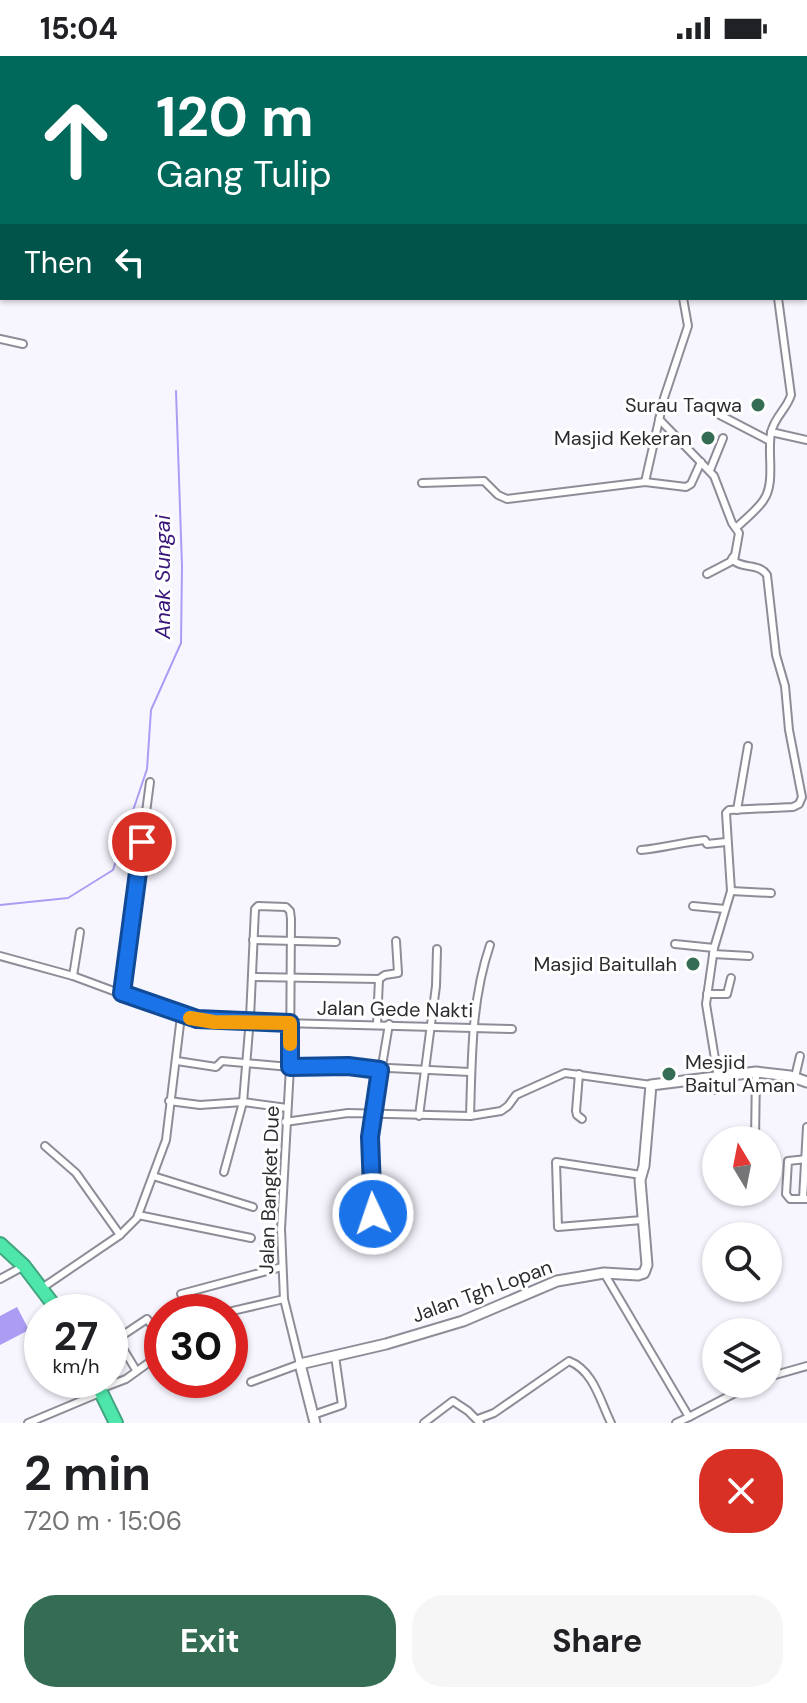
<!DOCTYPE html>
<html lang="en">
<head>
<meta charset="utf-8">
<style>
	:root { --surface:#fff; --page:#f6f6f6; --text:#202124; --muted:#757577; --accent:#356d54 }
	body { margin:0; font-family:"DM Sans",sans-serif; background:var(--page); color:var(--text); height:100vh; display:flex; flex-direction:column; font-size:30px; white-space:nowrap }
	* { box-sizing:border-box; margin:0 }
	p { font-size:26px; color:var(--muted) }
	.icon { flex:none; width:44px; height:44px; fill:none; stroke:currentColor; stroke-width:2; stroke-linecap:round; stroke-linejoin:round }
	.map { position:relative; height:1367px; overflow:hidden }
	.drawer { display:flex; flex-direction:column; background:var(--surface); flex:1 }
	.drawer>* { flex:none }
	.hud { position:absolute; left:0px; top:0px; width:808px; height:244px; box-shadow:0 2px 6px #0004; background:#00695c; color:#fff; overflow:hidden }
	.needle { width:52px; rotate:350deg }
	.fabs { position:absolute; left:702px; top:1070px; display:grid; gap:16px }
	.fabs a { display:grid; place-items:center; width:80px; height:80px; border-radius:50%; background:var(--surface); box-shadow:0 2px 6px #0004; font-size:40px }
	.speed { position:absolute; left:24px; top:1238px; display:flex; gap:16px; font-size:40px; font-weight:700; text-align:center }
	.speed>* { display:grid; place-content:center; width:104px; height:104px; border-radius:50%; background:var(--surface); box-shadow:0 2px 6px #0004; line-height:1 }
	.speed small { font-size:20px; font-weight:400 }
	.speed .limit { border:12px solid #d22; background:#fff; color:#111 }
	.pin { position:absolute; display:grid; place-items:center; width:68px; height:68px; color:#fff; margin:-34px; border:4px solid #fff; border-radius:50%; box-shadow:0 2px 8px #0007 }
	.me { position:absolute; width:88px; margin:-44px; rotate:357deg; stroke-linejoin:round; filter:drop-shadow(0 0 6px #0008) }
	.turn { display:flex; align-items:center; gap:28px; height:168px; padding:0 24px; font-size:36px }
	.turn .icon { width:104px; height:104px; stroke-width:2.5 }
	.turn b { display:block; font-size:56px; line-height:68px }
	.then { display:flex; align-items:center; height:76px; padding:0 24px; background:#0003; gap:16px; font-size:30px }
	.round { display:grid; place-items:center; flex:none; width:84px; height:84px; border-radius:32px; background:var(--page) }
	.headline { display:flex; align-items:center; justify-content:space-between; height:136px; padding:0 24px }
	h1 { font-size:48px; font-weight:700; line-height:60px }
	.action { display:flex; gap:16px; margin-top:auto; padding:16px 24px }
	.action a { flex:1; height:92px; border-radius:32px; background:var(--accent); color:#fff; font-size:32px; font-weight:700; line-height:92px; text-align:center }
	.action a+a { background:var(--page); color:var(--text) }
	.status { display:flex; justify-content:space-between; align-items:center; height:56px; padding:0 40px; background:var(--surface); direction:ltr }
	.status svg { height:22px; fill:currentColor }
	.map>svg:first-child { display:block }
	.water { fill:#ac9cf3 }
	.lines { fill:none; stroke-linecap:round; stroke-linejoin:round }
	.stream { stroke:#ac9cf3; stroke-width:2 }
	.street-casing { stroke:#8e8d97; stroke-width:10 }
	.secondary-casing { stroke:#8e8d97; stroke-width:13 }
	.highway-casing { stroke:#42a57f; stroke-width:16 }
	.street { stroke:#fff; stroke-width:6 }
	.secondary { stroke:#fff; stroke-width:9 }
	.highway { stroke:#4ee6aa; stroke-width:12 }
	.route-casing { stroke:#114b97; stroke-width:20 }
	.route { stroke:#1a73e8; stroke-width:14 }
	.slow { stroke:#f59e0b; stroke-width:14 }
	.poi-dot { fill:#356d54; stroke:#fff; stroke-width:3 }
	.labels { text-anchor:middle; stroke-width:6; stroke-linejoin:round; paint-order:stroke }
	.poi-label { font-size:20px; fill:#2c2c30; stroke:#fff; text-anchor:end }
	.street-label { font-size:20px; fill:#2c2c30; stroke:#fff }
	.water-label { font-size:22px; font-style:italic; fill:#39167a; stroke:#fff }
</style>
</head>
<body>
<div class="status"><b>15:04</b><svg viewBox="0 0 49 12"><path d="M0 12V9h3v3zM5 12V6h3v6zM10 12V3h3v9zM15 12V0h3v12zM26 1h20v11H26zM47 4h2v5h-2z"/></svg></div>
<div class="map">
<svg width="807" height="1367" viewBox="0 0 807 1367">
	<rect width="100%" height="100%" fill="#f7f6ff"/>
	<path class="water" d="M 17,1251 L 29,1274 L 0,1289 L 0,1260 Z"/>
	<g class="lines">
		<path class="stream" d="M 0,849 L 68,842 L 113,814 L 147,713 L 151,654 L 181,587 L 182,510 L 176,335"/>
		<g class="street-casing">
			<g id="street">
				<path d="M 652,2 L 652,0"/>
				<path d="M 806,10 L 807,9"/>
				<path d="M 0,283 L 23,288"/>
				<path d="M 718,358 L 770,385"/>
				<path d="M 659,363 L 714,420 L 732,467 L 739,477 L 734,505 C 744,513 759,507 767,519 L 776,599 L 785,630 L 789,674 L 802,741 L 799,748 L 793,751 L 729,754 L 726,757 L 731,835 L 714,892 L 706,948 L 718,1021"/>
				<path d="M 771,376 L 807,384"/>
				<path d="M 710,414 L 723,382"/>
				<path d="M 645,426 L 664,342 L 688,270 L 683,242"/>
				<path d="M 422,427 L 484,425 L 498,439 L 507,443 L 645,426 L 686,431 L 691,428 L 701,406"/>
				<path d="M 736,472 C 745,463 755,456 763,445 C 776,427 767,399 771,377 C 774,361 787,353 791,339 L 778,242"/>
				<path d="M 707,518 L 730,506 L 733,501"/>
				<path d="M 737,754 L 748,690"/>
				<path d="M 641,794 C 664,792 683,786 705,784 L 707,788 L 726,786"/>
				<path d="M 731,835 L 771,837"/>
				<path d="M 693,850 L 725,853"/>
				<path d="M 253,884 L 336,886"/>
				<path d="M 675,888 L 714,892"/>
				<path d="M 713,898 L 749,900"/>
				<path d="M 0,900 L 73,920 L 181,960 L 206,965 L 512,973"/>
				<path d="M 73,920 L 80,876"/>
				<path d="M 252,921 L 379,923 L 385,919 L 398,917 L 396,885"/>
				<path d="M 122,937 L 150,726"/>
				<path d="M 707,938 L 727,938 L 731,922"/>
				<path d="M 377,968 L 379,923"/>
				<path d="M 177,1005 L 216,1011 L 222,1005 L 290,1011 L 348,1010 L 470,1016"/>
				<path d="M 579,1018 L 576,1055 L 577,1059 L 582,1063"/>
				<path d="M 715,1021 L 716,1034"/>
				<path d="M 795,1021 L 800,1000"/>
				<path d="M 169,1045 L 200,1049 L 243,1046 L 287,1052"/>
				<path d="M 419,1060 L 436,930 L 437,893"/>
				<path d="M 470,1060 C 472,1001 471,945 490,889"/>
				<path d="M 285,1066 L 348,1057 L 470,1060 L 501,1055 L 508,1050 L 516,1039 L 565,1017 L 651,1029"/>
				<path d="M 755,1084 L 756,1016"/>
				<path d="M 45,1090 L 76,1117 L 120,1179"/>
				<path d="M 807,1103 L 788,1105 L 786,1138 L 790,1143 L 807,1143"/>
				<path d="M 224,1116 L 243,1046 L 250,962 L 255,853 L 258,850 L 286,851 L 290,855 L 291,863 L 290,1011 L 281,1173 L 284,1243 L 300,1308 L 251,1326"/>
				<path d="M 641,1119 L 556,1106 L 558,1171 L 642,1164"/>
				<path d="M 153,1120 L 253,1151"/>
				<path d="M 803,1143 L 807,1071"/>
				<path d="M 373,1158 L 370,1081 L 389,968"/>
				<path d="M 138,1159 L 251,1182"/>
				<path d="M 604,1217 L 689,1361 L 752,1328"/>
				<path d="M 0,1223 L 24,1210"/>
				<path d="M 42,1232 L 120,1179 L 137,1162 L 166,1084 L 181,960"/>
				<path d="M 181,1238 L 282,1211"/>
				<path d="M 228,1256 L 284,1243"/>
				<path d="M 136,1314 L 119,1286 L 120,1281 L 147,1263 L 162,1283"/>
				<path d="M 768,1321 L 807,1310"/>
				<path d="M 100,1333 L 126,1323 L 162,1297"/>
				<path d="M 313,1359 L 342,1349 L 335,1300"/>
				<path d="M 478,1363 L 494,1357 L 569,1305 C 594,1315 600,1345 611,1367"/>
				<path d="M 28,1367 L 102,1336"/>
				<path d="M 424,1367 L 453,1345 L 468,1355 L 480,1367"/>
				<path d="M 676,1367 L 689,1361"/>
			</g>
		</g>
		<g class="secondary-casing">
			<g id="secondary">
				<path d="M 50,2 L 50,0"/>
				<path d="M 0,138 L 2,134"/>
				<path d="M 315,1367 L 300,1308 L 386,1288 L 463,1265 L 557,1225 L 604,1217 L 638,1219 L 644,1217 L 647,1209 L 640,1124 L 644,1110 L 651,1029 L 756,1016 L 790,1020 L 807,1026"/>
			</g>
		</g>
		<g class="highway-casing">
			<g id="highway">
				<path d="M 0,1188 L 24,1210 L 59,1256"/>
				<path d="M 95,1324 L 116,1367"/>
			</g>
		</g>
		<use href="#street" class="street"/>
		<use href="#secondary" class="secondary"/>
		<use href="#highway" class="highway"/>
	</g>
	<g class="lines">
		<g class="route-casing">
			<path id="route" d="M 142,786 L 122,937 L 197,963 L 290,967 L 290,1011 L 348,1010 L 380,1014 L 370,1081 L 373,1158"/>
		</g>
		<use href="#route" class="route"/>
		<path class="slow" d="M 190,962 L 214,966 L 290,967 L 290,988"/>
	</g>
	<g class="poi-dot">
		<circle cx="758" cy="349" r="8"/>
		<circle cx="708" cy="382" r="8"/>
		<circle cx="693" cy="908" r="8"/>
		<circle cx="669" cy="1018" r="8"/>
	</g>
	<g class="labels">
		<g class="poi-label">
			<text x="742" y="356">Surau Taqwa</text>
			<text x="692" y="389">Masjid Kekeran</text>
			<text x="677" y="915">Masjid Baitullah</text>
			<text x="685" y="1013" text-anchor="start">Mesjid<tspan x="685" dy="23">Baitul Aman</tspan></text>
		</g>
		<g class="street-label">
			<text transform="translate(395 953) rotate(1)" y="7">Jalan Gede Nakti</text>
			<text transform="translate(269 1134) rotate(-88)" y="7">Jalan Bangket Due</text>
			<text transform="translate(482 1235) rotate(-20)" y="7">Jalan Tgh Lopan</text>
		</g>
		<g class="water-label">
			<text transform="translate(162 521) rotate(-90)" y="8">Anak Sungai</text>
		</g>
	</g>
</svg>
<div class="fabs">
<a><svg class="needle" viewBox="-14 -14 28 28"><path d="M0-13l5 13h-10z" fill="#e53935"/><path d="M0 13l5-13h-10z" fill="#757577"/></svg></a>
<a><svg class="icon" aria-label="search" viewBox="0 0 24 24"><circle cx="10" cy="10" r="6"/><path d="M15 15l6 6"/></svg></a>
<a><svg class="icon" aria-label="layers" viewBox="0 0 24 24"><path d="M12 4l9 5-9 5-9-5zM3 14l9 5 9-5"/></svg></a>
</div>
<div class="speed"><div>27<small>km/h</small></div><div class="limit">30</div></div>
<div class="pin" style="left:142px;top:786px;background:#d93025"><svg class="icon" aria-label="arrive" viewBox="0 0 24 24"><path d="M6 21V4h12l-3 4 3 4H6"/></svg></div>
<svg class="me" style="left:373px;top:1158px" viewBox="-20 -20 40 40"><circle r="17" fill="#1a73e8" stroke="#fff" stroke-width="3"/><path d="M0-11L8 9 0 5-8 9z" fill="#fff"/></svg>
<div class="hud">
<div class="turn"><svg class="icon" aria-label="ahead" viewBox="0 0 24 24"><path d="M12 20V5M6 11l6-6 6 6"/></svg><div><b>120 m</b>Gang Tulip</div></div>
<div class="then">Then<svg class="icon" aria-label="left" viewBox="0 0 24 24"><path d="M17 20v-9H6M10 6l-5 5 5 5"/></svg></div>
</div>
</div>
<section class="drawer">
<div class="headline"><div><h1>2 min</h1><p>720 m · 15:06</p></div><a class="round" style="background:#d93025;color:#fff"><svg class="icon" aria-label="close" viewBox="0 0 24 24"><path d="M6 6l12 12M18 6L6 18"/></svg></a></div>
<div class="action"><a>Exit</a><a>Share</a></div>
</section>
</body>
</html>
